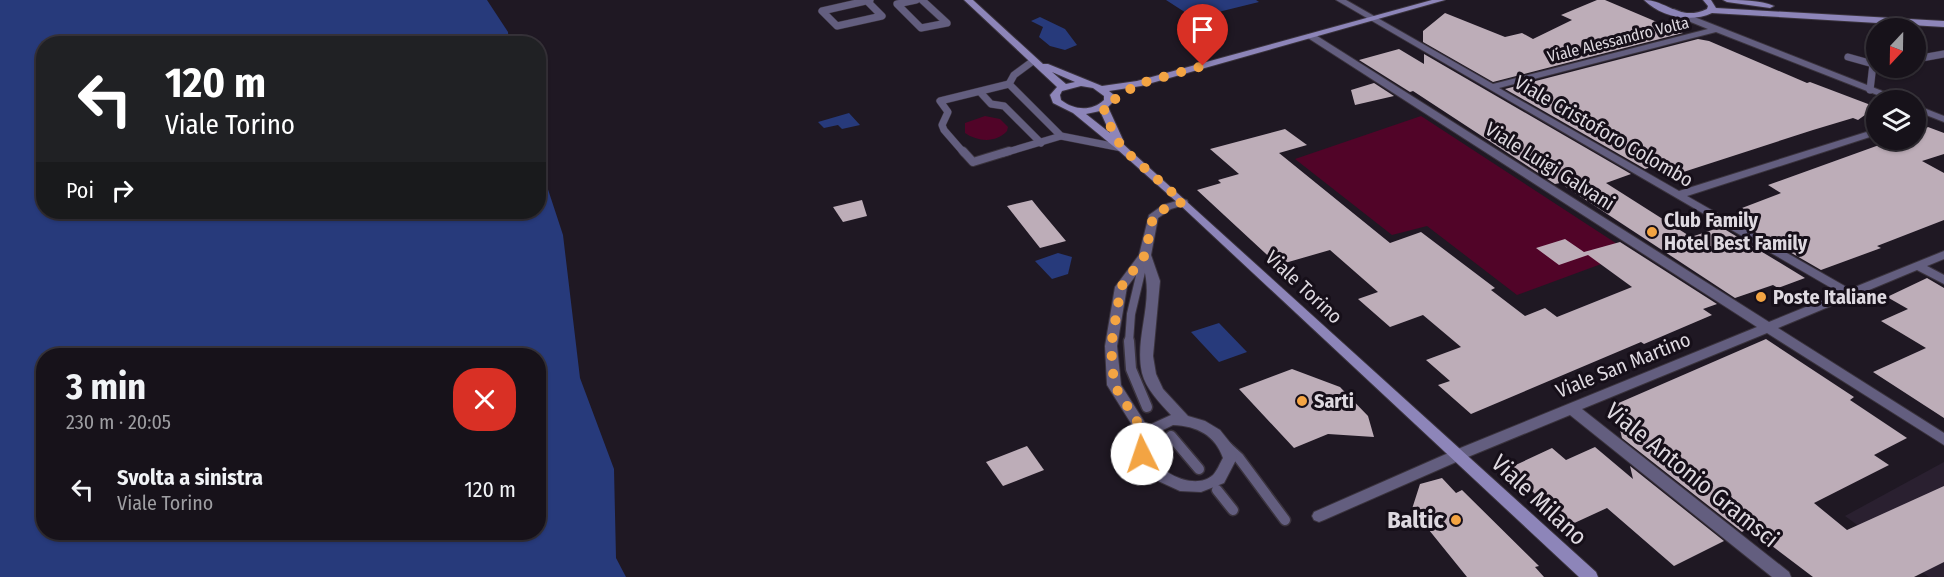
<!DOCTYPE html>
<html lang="it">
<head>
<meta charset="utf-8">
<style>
	:root { --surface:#17121a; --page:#201b23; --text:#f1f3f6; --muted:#9e9ea2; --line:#363239 }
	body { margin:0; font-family:"Fira Sans Condensed",sans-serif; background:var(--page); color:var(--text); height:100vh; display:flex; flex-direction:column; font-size:22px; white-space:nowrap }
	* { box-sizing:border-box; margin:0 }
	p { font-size:20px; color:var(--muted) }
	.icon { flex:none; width:33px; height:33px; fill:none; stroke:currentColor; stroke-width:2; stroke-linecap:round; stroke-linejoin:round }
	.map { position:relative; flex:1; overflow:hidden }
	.details { position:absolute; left:36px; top:348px; width:510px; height:192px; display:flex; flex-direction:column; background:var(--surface); border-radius:24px; box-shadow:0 2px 4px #0004,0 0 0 2px var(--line) }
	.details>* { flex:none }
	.banner { position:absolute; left:36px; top:36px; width:510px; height:183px; border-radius:24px; box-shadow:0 2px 4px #0004,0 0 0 2px var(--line); background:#202124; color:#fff; overflow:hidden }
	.needle { width:39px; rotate:202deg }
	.controls { position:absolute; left:1866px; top:18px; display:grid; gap:12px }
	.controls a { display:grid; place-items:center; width:60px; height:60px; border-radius:50%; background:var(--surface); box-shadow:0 2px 4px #0004,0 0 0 2px var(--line); font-size:30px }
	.pin { position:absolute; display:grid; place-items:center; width:51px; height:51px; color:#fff; margin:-62px -26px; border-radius:50% 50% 50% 0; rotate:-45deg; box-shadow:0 0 6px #0007 }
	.pin .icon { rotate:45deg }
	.me { position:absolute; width:66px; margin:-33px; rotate:356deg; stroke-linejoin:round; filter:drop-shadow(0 0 4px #0008) }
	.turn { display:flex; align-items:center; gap:21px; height:126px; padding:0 30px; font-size:27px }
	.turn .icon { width:78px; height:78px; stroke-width:2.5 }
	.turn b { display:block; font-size:42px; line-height:51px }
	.then { display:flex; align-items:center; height:57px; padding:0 30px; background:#0003; gap:12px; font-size:22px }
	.round { display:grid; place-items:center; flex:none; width:63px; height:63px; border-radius:24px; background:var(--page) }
	.head { display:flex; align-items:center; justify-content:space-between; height:102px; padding:0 30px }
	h1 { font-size:36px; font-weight:700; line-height:45px }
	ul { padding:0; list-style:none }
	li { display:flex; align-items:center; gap:18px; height:78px; padding:0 30px }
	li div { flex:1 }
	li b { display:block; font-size:22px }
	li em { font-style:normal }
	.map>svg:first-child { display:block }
	.built { fill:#2a2030 }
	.green { fill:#510428 }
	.water { fill:#273a7b; fill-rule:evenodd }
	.building { fill:#bdadb8 }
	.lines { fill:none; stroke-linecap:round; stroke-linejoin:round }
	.lane-far2-casing { stroke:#3a333d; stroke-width:8 }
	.lane-far1-casing { stroke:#3a333d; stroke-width:10 }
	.lane-casing { stroke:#3a333d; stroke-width:13 }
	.street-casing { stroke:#3a333d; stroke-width:2 }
	.secondary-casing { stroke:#3a333d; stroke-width:2 }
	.lane-far2 { stroke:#635e7f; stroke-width:7 }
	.lane-far1 { stroke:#635e7f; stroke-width:8 }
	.lane { stroke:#635e7f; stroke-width:10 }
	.street { fill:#635e7f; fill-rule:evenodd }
	.secondary { fill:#8d85b9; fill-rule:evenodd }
	.route { stroke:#f3a443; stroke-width:10; stroke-dasharray:0 18 }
	.poi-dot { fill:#f3a443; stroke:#160f19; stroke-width:2 }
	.labels { text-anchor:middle; stroke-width:6; stroke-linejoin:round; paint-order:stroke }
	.far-street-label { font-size:16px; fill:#ded9e0; stroke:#160f19 }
	.street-label { font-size:20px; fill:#ded9e0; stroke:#160f19 }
	.poi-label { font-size:20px; font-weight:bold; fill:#ded9e0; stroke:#160f19; text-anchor:start }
	.near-street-label { font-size:24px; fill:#ded9e0; stroke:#160f19 }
	.near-poi-label { font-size:24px; font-weight:bold; fill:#ded9e0; stroke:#160f19; text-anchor:end }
</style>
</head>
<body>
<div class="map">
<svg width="1944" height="577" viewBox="0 0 1944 577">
	<rect width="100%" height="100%" fill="#1f1823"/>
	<path class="built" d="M 1944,462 L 1944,577 L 1929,577 L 1845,516 Z"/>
	<g class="green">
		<path d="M 985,116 L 1000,119 L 1008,127 L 1007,131 C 996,143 978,142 965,133 L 965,123 Z"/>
		<path d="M 1421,116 L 1631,253 L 1517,295 L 1427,226 L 1392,235 L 1295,159 Z"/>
	</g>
	<g class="water">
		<path d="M 0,0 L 487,0 L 508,32 L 509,43 L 44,44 L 44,212 L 538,212 L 539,162 L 563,235 L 580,378 L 614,469 L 616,558 L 626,577 L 0,577 ZM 44,356 L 538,356 L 538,532 L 44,532 Z"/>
		<path d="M 1166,0 L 1256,0 L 1259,2 L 1194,18 Z"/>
		<path d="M 1040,17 L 1065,29 L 1077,45 L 1065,50 L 1050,46 L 1039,37 L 1043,27 L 1031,21 Z"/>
		<path d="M 849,113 L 860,125 L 842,129 L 838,125 L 824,128 L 818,122 Z"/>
		<path d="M 1058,253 L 1072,257 L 1068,274 L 1052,279 L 1035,261 Z"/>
		<path d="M 1219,323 L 1247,352 L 1219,362 L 1191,332 Z"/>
	</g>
	<g class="building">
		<path d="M 1597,0 L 1605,0 L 1683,33 L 1493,82 L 1423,42 L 1423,31 L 1445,13 L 1505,37 L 1522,33 L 1533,39 L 1572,20 L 1561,15 Z"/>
		<path d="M 1698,39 L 1709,41 L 1807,83 L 1810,82 L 1876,107 L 1858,120 L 1853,118 L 1813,130 L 1671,176 L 1654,166 L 1645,169 L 1505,89 Z"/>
		<path d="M 1399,49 L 1424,64 L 1424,54 L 1631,174 L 1606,183 L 1691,237 L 1721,227 L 1805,278 L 1778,288 L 1773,285 L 1735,298 L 1560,183 L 1555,184 L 1413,91 L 1410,92 L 1359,60 Z"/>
		<path d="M 1374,83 L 1394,96 L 1355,105 L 1351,90 Z"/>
		<path d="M 1928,127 L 1944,133 L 1944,154 L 1922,161 L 1944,173 L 1944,220 L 1877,246 L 1881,248 L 1821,270 L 1736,221 L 1754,215 L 1742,208 L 1781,193 L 1768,185 L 1893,140 L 1916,140 L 1916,134 Z"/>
		<path d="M 1285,129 L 1307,145 L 1279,153 L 1390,243 L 1421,232 L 1495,288 L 1491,290 L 1525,316 L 1545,308 L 1557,317 L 1632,287 L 1588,255 L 1559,265 L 1536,248 L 1565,239 L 1584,252 L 1620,242 L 1717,304 L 1703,309 L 1712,315 L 1644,344 L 1641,342 L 1471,414 L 1438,385 L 1450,381 L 1426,360 L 1461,347 L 1423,315 L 1390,327 L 1358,299 L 1378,292 L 1330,250 L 1278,265 L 1197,190 L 1221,183 L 1218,180 L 1239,174 L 1210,149 Z"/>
		<path d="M 862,200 L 867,216 L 843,222 L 833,207 Z"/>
		<path d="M 1032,200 L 1040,210 L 1066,241 L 1040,248 L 1007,206 Z"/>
		<path d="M 1927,278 L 1944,288 L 1944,418 L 1873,372 L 1926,348 L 1881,321 L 1908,309 L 1887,297 Z"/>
		<path d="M 1766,339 L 1854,397 L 1850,400 L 1907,438 L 1874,455 L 1889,465 L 1814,503 L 1847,530 L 1944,486 L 1944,562 L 1914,577 L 1813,577 L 1759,536 L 1754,538 L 1745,530 L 1742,532 L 1622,438 L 1614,405 Z"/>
		<path d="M 1292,369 L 1340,387 L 1368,416 L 1374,437 L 1328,434 L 1294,448 L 1239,389 Z"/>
		<path d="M 1027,446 L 1044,470 L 1003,486 L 986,462 Z"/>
		<path d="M 1595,447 L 1633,479 L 1630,466 L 1724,541 L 1674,566 L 1607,508 L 1570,525 L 1507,469 L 1552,448 L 1566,460 Z"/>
		<path d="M 1442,478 L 1456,493 L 1462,490 L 1539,566 L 1535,567 L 1544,577 L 1467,577 L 1412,509 L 1420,484 Z"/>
	</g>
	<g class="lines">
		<g class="lane-far2-casing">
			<g id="lane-far2">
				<path d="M 916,0 L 897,4 L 921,28 L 947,23 L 922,0"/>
				<path d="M 867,1 L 882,16 L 837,26 L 822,11 L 870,0"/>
				<path d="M 1848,57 L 1873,64"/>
				<path d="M 1916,59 L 1944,54"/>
				<path d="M 1884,68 L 1895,68"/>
				<path d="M 1009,84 L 1061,136 L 1122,148"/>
				<path d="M 1009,84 L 1014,75 L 1033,61"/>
				<path d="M 1870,90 L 1873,64 L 1876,65"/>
				<path d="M 980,92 L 991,104 L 1004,106 L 1041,143"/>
				<path d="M 964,153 L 944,130 L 942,125 L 948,112 L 940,101 L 1009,84"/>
				<path d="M 1004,153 L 1061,136"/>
			</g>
		</g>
		<g class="lane-far1-casing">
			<g id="lane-far1">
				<path d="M 963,151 L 973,162 L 1009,151"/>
				<path d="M 1129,342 L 1131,314 L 1145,255"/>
			</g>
		</g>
		<g class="lane-casing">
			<g id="lane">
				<path d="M 1129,341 L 1131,369 L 1147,407"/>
				<path d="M 1171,436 L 1199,469"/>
				<path d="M 1227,447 L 1239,458 L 1285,520"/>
				<path d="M 1217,490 L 1233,510"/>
			</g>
		</g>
		<g class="street-casing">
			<g id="street">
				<path d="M 1336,0 L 1346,0 L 1493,84 L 1708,29 L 1671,14 L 1671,10 L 1674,9 L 1900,98 L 1901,100 L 1890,100 L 1716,32 L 1499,88 L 1679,191 L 1876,129 L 1876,135 L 1687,196 L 1850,289 L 1944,251 L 1944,259 L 1927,266 L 1944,275 L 1944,284 L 1917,270 L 1778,328 L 1944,433 L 1944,445 L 1767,333 L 1582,409 L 1789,572 L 1791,577 L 1772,577 L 1570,415 L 1463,459 L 1324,520 L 1319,522 L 1314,520 L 1312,516 L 1314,512 L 1453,451 L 1757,327 L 1308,38 L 1308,34 L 1314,34 L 1769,322 L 1840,293 Z"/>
				<path d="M 1916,105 L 1944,116 L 1944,122 L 1916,111 Z"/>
				<path d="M 1183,199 L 1187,200 L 1188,202 L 1187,204 L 1171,209 L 1158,218 L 1151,255 L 1160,281 L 1153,356 L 1156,374 L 1163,389 L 1188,416 L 1205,421 L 1220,430 L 1232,445 L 1237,458 L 1224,483 L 1201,492 L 1180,491 L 1156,480 L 1142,466 L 1134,446 L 1139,436 L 1107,385 L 1105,346 L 1115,287 L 1139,255 L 1149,215 L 1163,205 ZM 1143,266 C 1155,301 1134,337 1142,373 C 1146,389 1160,403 1171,415 L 1147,426 L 1121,385 L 1117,346 L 1127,287 ZM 1173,425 C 1197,426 1215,435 1223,458 C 1220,463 1217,471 1213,475 C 1196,490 1165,475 1154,460 C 1151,456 1150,451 1148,446 L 1153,435 Z"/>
			</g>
		</g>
		<g class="secondary-casing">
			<g id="secondary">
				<path d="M 964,0 L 973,0 L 1043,64 L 1048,64 L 1102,86 L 1137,81 L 1432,0 L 1445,0 L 1141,86 L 1109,91 L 1114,95 L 1114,101 L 1108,107 L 1124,142 L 1123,144 L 1596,572 L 1598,577 L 1579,577 L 1179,204 L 1118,150 L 1073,113 L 1053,103 L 1050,95 L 1057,87 ZM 1052,72 L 1075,82 L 1066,84 ZM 1081,86 L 1093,88 L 1104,96 L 1104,100 C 1091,112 1074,110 1061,100 L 1060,95 L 1062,91 ZM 1100,111 L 1110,133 L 1086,114 Z"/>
				<path d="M 1644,0 C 1667,0 1679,22 1707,9 L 1708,6 L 1703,0 L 1711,0 L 1716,8 L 1944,21 L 1944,27 L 1712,13 C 1691,23 1661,17 1644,0 Z"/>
				<path d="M 1723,0 C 1739,0 1761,0 1774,6 L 1770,8 L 1727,2 Z"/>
			</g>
		</g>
		<use href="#lane-far2" class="lane-far2"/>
		<use href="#lane-far1" class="lane-far1"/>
		<use href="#lane" class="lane"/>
		<use href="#street" class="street"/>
		<use href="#secondary" class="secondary"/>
	</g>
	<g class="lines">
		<path class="route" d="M 1142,454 L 1141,444 L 1145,434 L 1114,385 L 1111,346 L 1121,287 L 1145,255 L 1153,217 L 1167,207 L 1183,202 L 1122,148 L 1112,130 L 1103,107 L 1138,84 L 1203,66"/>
	</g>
	<g class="poi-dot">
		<circle cx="1652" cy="232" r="6"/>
		<circle cx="1761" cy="297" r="6"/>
		<circle cx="1302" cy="401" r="6"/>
		<circle cx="1456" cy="520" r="6"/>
	</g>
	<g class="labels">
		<g class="far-street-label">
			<text transform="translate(1618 39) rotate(-14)" y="6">Viale Alessandro Volta</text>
		</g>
		<g class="street-label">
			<text transform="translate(1604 131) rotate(30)" y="7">Viale Cristoforo Colombo</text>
			<text transform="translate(1550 166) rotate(32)" y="7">Viale Luigi Galvani</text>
			<text transform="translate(1304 287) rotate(43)" y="7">Viale Torino</text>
			<text transform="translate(1623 365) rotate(-22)" y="7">Viale San Martino</text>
		</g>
		<g class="poi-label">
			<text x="1664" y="227">Club Family<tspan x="1664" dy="23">Hotel Best Family</tspan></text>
			<text x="1773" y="304">Poste Italiane</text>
			<text x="1314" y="408">Sarti</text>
		</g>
		<g class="near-street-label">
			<text transform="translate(1692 475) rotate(39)" y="8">Viale Antonio Gramsci</text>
			<text transform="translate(1539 500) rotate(43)" y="8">Viale Milano</text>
		</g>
		<g class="near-poi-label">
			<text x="1444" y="528">Baltic</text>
		</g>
	</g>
</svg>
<div class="controls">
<a><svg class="needle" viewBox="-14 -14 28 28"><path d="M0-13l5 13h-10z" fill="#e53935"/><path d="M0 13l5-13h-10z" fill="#9e9ea2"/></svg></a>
<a><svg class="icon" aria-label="layers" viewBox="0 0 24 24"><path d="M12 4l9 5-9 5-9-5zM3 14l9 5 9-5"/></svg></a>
</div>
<div class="pin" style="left:1203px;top:66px;background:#d93025"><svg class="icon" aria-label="arrive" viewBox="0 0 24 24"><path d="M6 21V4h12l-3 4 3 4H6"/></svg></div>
<svg class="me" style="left:1142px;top:454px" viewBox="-20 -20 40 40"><circle r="19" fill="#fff"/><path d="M0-13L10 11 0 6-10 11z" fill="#f3a443"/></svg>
<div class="banner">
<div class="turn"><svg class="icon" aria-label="left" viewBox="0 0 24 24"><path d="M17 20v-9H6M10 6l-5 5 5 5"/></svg><div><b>120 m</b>Viale Torino</div></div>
<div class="then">Poi<svg class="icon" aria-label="right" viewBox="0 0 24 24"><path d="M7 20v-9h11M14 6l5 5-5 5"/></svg></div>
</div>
<section class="details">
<div class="head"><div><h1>3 min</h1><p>230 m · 20:05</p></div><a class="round" style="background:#d93025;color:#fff"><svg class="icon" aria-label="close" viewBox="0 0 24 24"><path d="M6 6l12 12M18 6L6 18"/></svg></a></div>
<ul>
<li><svg class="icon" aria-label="left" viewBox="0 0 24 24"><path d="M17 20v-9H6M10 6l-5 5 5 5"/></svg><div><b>Svolta a sinistra</b><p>Viale Torino</p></div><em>120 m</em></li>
</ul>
</section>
</div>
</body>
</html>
